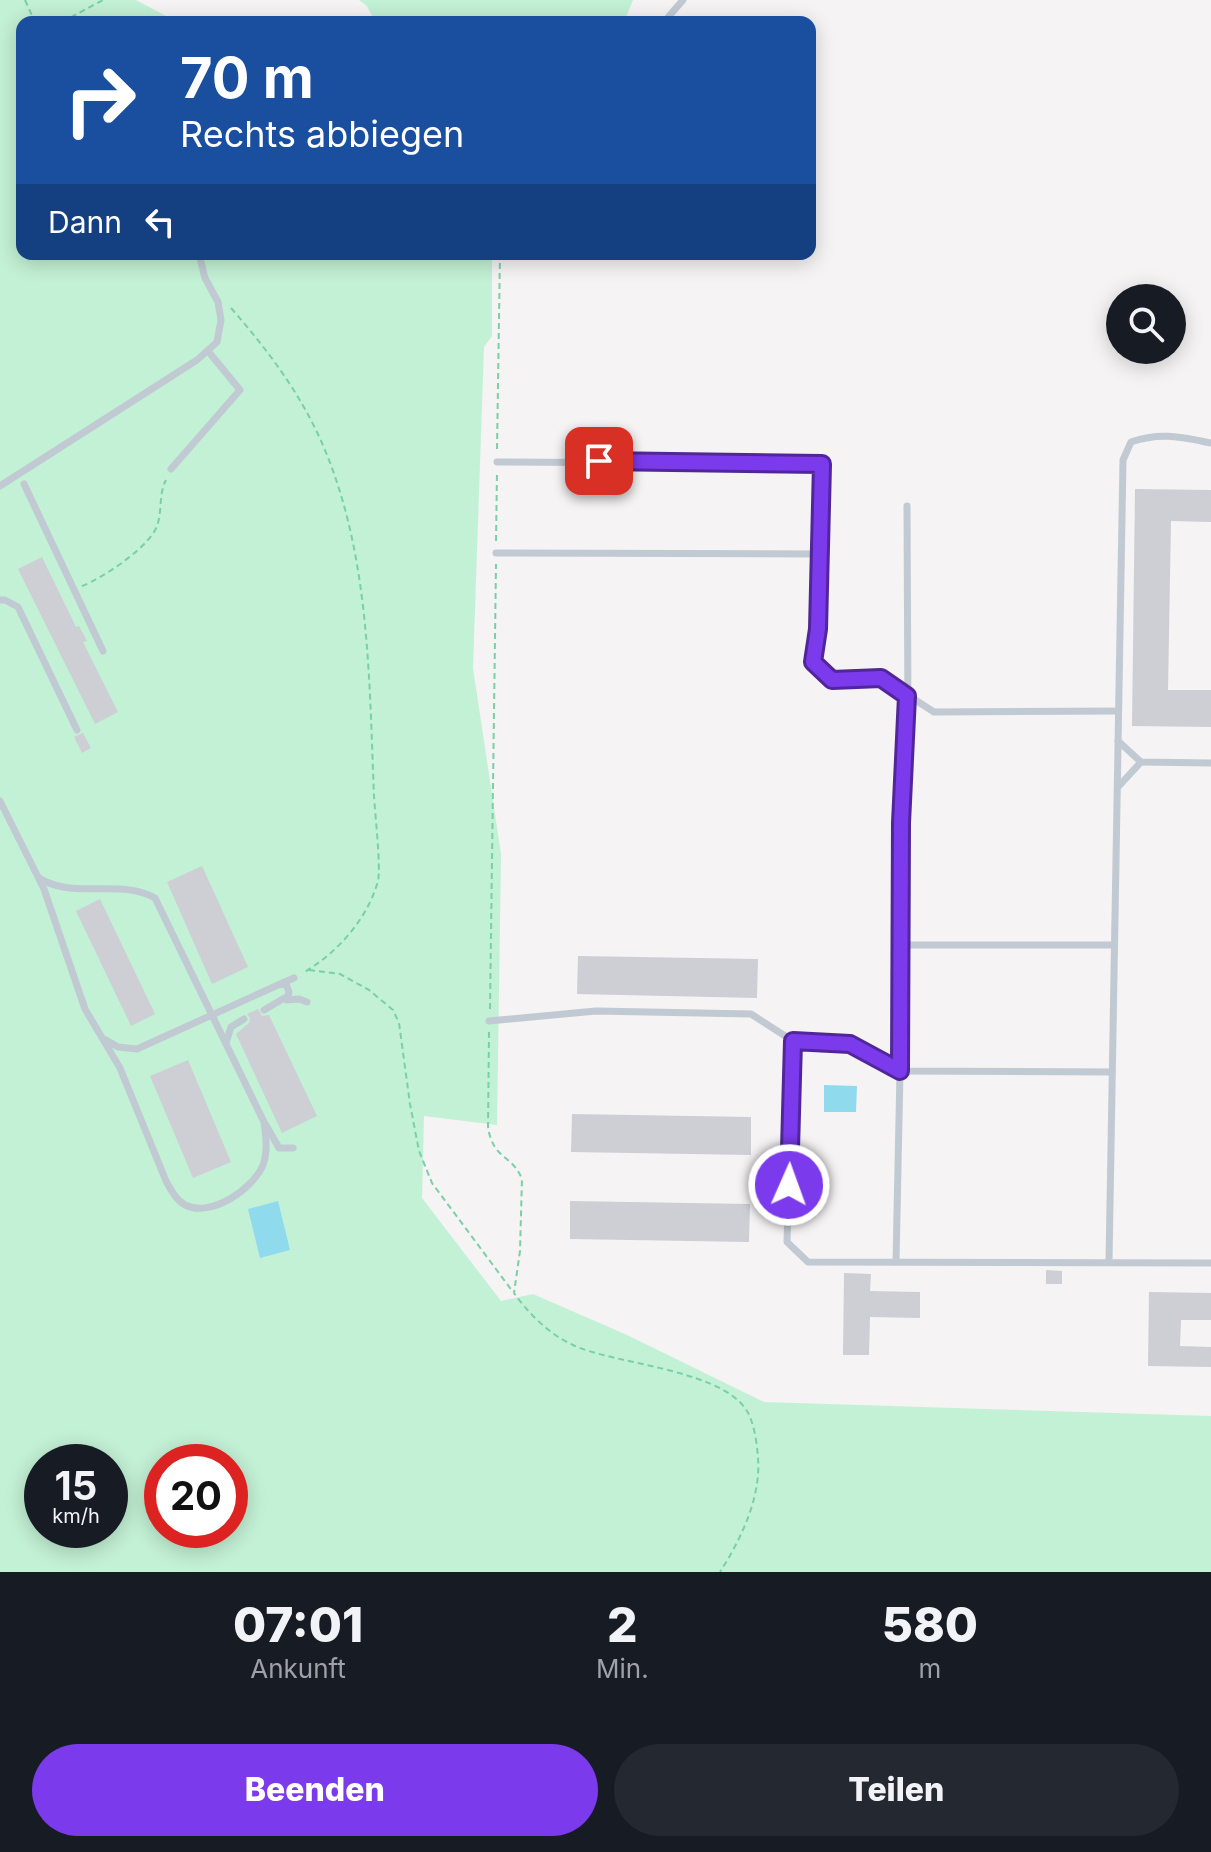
<!DOCTYPE html>
<html lang="de">
<head>
<meta charset="utf-8">
<style>
	:root { --surface:#171b24; --page:#242831; --text:#f1f3f6; --muted:#9ea1a6; --accent:#7c3aed }
	body { margin:0; font-family:Inter,sans-serif; background:var(--page); color:var(--text); height:100vh; display:flex; flex-direction:column; font-size:30px; white-space:nowrap }
	* { box-sizing:border-box; margin:0 }
	p { font-size:26px; color:var(--muted) }
	.icon { flex:none; width:44px; height:44px; fill:none; stroke:currentColor; stroke-width:2; stroke-linecap:round; stroke-linejoin:round }
	.map { position:relative; height:1572px; overflow:hidden }
	.details { display:flex; flex-direction:column; background:var(--surface); flex:1 }
	.details>* { flex:none }
	.top-card { position:absolute; left:16px; top:16px; width:800px; height:244px; border-radius:16px; box-shadow:0 4px 20px #0003; background:#1a4fa0; color:#fff; overflow:hidden }
	.controls { position:absolute; left:1106px; top:284px; display:grid; gap:16px }
	.controls a { display:grid; place-items:center; width:80px; height:80px; border-radius:50%; background:var(--surface); box-shadow:0 4px 20px #0003; font-size:40px }
	.speed { position:absolute; left:24px; top:1444px; display:flex; gap:16px; font-size:40px; font-weight:700; text-align:center }
	.speed>* { display:grid; place-content:center; width:104px; height:104px; border-radius:50%; background:var(--surface); box-shadow:0 4px 20px #0003; line-height:1 }
	.speed small { font-size:20px; font-weight:400 }
	.speed .limit { border:12px solid #d22; background:#fff; color:#111 }
	.pin { position:absolute; display:grid; place-items:center; width:68px; height:68px; color:#fff; margin:-34px; border-radius:16px; box-shadow:0 4px 12px #0006 }
	.me { position:absolute; width:88px; margin:-44px; rotate:2deg; stroke-linejoin:round; filter:drop-shadow(0 0 6px #0008) }
	.turn { display:flex; align-items:center; gap:28px; height:168px; padding:0 32px; font-size:36px }
	.turn .icon { width:104px; height:104px; stroke-width:2.5 }
	.turn b { display:block; font-size:56px; line-height:68px }
	.then { display:flex; align-items:center; height:76px; padding:0 32px; background:#0003; gap:16px; font-size:30px }
	.eta { display:flex; justify-content:space-evenly; align-items:center; height:136px; text-align:center }
	.eta b { font-size:48px; font-weight:800; line-height:56px }
	.button { display:flex; gap:16px; margin-top:auto; padding:16px 32px }
	.button a { flex:1; height:92px; border-radius:48px; background:var(--accent); color:#fff; font-size:32px; font-weight:800; line-height:92px; text-align:center }
	.button a+a { background:var(--page); color:var(--text) }
	.map>svg:first-child { display:block }
	.green { fill:#c3f1d5; fill-rule:evenodd }
	.water { fill:#90daee }
	.building { fill:#cdcfd5 }
	.lines { fill:none; stroke-linecap:round; stroke-linejoin:round }
	.path { stroke:#7ad0a6; stroke-width:2; stroke-dasharray:6 4; stroke-linecap:butt }
	.service { stroke:#c1cad2; stroke-width:7 }
	.route-casing { stroke:#51269a; stroke-width:20 }
	.route { stroke:#7c3aed; stroke-width:14 }
</style>
</head>
<body>
<div class="map">
<svg width="1211" height="1572" viewBox="0 0 1211 1572">
	<rect width="100%" height="100%" fill="#f5f3f3"/>
	<g class="green">
		<path d="M 0,0 L 136,0 L 177,22 L 22,22 L 22,254 L 492,254 L 492,336 L 484,347 L 473,668 L 501,854 L 497,1125 L 424,1116 L 422,1198 L 501,1301 L 533,1294 L 627,1335 L 764,1402 L 1211,1416 L 1211,1572 L 0,1572 ZM 42,1462 L 110,1462 L 110,1530 L 42,1530 ZM 162,1462 L 230,1462 L 230,1530 L 162,1530 Z"/>
		<path d="M 359,0 L 633,0 L 624,22 L 375,22 L 367,6 Z"/>
	</g>
	<g class="water">
		<path d="M 824,1085 L 857,1086 L 856,1112 L 824,1112 Z"/>
		<path d="M 278,1201 L 290,1250 L 260,1258 L 248,1209 Z"/>
	</g>
	<g class="building">
		<path d="M 1135,489 L 1211,490 L 1211,522 L 1171,521 L 1168,690 L 1211,690 L 1211,727 L 1132,726 Z"/>
		<path d="M 42,557 L 76,627 L 79,626 L 87,641 L 83,642 L 118,712 L 95,724 L 18,569 Z"/>
		<path d="M 83,733 L 91,748 L 82,753 L 74,737 Z"/>
		<path d="M 202,866 L 248,967 L 212,984 L 167,882 Z"/>
		<path d="M 100,899 L 155,1014 L 131,1026 L 76,911 Z"/>
		<path d="M 578,956 L 758,959 L 757,998 L 577,994 Z"/>
		<path d="M 258,1009 L 262,1016 L 269,1015 L 317,1116 L 282,1133 L 236,1034 L 249,1023 L 250,1018 L 247,1014 Z"/>
		<path d="M 188,1060 L 231,1162 L 193,1178 L 150,1076 Z"/>
		<path d="M 572,1114 L 751,1117 L 751,1155 L 571,1152 Z"/>
		<path d="M 570,1201 L 750,1204 L 749,1242 L 570,1239 Z"/>
		<path d="M 1046,1270 L 1062,1271 L 1062,1284 L 1046,1284 Z"/>
		<path d="M 844,1273 L 871,1274 L 870,1291 L 920,1292 L 920,1318 L 870,1317 L 869,1355 L 843,1355 Z"/>
		<path d="M 1149,1292 L 1211,1293 L 1211,1320 L 1181,1320 L 1180,1346 L 1211,1347 L 1211,1367 L 1148,1366 Z"/>
	</g>
	<g class="lines">
		<g class="path">
			<path d="M 25,0 L 35,22"/>
			<path d="M 62,22 L 103,0"/>
			<path d="M 231,308 C 267,349 300,393 322,443 C 370,553 369,678 374,796 C 375,814 381,867 378,881 C 367,920 337,953 303,973"/>
			<path d="M 497,449 L 500,254"/>
			<path d="M 496,541 L 497,472"/>
			<path d="M 82,586 C 103,578 153,545 158,523 C 162,508 159,493 166,480"/>
			<path d="M 309,970 L 340,974 L 369,990 L 393,1010 L 399,1023 L 410,1104 L 419,1151 L 432,1183 L 513,1292"/>
			<path d="M 490,1009 L 496,564"/>
			<path d="M 489,1032 L 488,1127 C 493,1160 512,1154 522,1179 L 520,1251 L 514,1293 C 528,1313 550,1335 573,1345 C 614,1365 731,1369 750,1417 C 755,1429 757,1445 758,1458 C 761,1498 741,1539 720,1572"/>
		</g>
		<g class="service">
			<path d="M 664,22 L 683,0"/>
			<path d="M 497,462 L 822,464 L 818,629 L 813,662 L 832,680 L 881,678 L 934,712 L 1118,711"/>
			<path d="M 171,469 L 240,390 L 208,351"/>
			<path d="M 24,484 L 103,651"/>
			<path d="M 0,486 L 197,360 L 217,342 L 221,320 L 218,302 L 205,278 L 199,254"/>
			<path d="M 496,553 L 820,554"/>
			<path d="M 0,600 L 5,600 L 18,607 L 77,730"/>
			<path d="M 1118,741 L 1141,762 L 1211,763"/>
			<path d="M 1118,787 L 1141,762"/>
			<path d="M 0,801 L 44,889 L 85,1009 L 120,1068 L 166,1181 C 171,1190 176,1200 185,1205 C 211,1218 253,1189 263,1165 C 268,1151 266,1137 264,1122 L 155,898 C 120,878 74,900 39,878"/>
			<path d="M 900,945 L 1114,945"/>
			<path d="M 280,984 L 294,978"/>
			<path d="M 287,1000 L 299,999 L 307,1002"/>
			<path d="M 489,1021 L 596,1011 L 751,1014 L 793,1041 L 850,1044 L 900,1071 L 1112,1072"/>
			<path d="M 106,1040 L 118,1047 L 137,1049 L 278,985 L 286,984 L 289,992 L 288,996 L 264,1010"/>
			<path d="M 793,1041 L 787,1242 L 808,1262 L 1211,1263"/>
			<path d="M 226,1043 L 231,1027 L 244,1019"/>
			<path d="M 266,1125 L 279,1148 L 293,1148"/>
			<path d="M 1109,1261 L 1123,460 L 1131,442 C 1161,432 1180,437 1211,443"/>
			<path d="M 896,1262 L 900,1071 L 901,823 L 908,715 L 907,506"/>
		</g>
	</g>
	<g class="lines">
		<g class="route-casing">
			<path id="route" d="M 599,461 L 822,464 L 818,629 L 813,662 L 832,680 L 881,678 L 907,696 L 901,823 L 900,1071 L 850,1044 L 793,1041 L 789,1185"/>
		</g>
		<use href="#route" class="route"/>
	</g>
</svg>
<div class="controls">
<a><svg class="icon" aria-label="search" viewBox="0 0 24 24"><circle cx="10" cy="10" r="6"/><path d="M15 15l6 6"/></svg></a>
</div>
<div class="speed"><div>15<small>km/h</small></div><div class="limit">20</div></div>
<div class="pin" style="left:599px;top:461px;background:#d93025"><svg class="icon" aria-label="arrive" viewBox="0 0 24 24"><path d="M6 21V4h12l-3 4 3 4H6"/></svg></div>
<svg class="me" style="left:789px;top:1185px" viewBox="-20 -20 40 40"><circle r="17" fill="#7c3aed" stroke="#fff" stroke-width="3"/><path d="M0-11L8 9 0 5-8 9z" fill="#fff"/></svg>
<div class="top-card">
<div class="turn"><svg class="icon" aria-label="right" viewBox="0 0 24 24"><path d="M7 20v-9h11M14 6l5 5-5 5"/></svg><div><b>70 m</b>Rechts abbiegen</div></div>
<div class="then">Dann<svg class="icon" aria-label="left" viewBox="0 0 24 24"><path d="M17 20v-9H6M10 6l-5 5 5 5"/></svg></div>
</div>
</div>
<section class="details">
<div class="eta">
<div><b>07:01</b><p>Ankunft</p></div>
<div><b>2</b><p>Min.</p></div>
<div><b>580</b><p>m</p></div>
</div>
<div class="button"><a>Beenden</a><a>Teilen</a></div>
</section>
</body>
</html>
